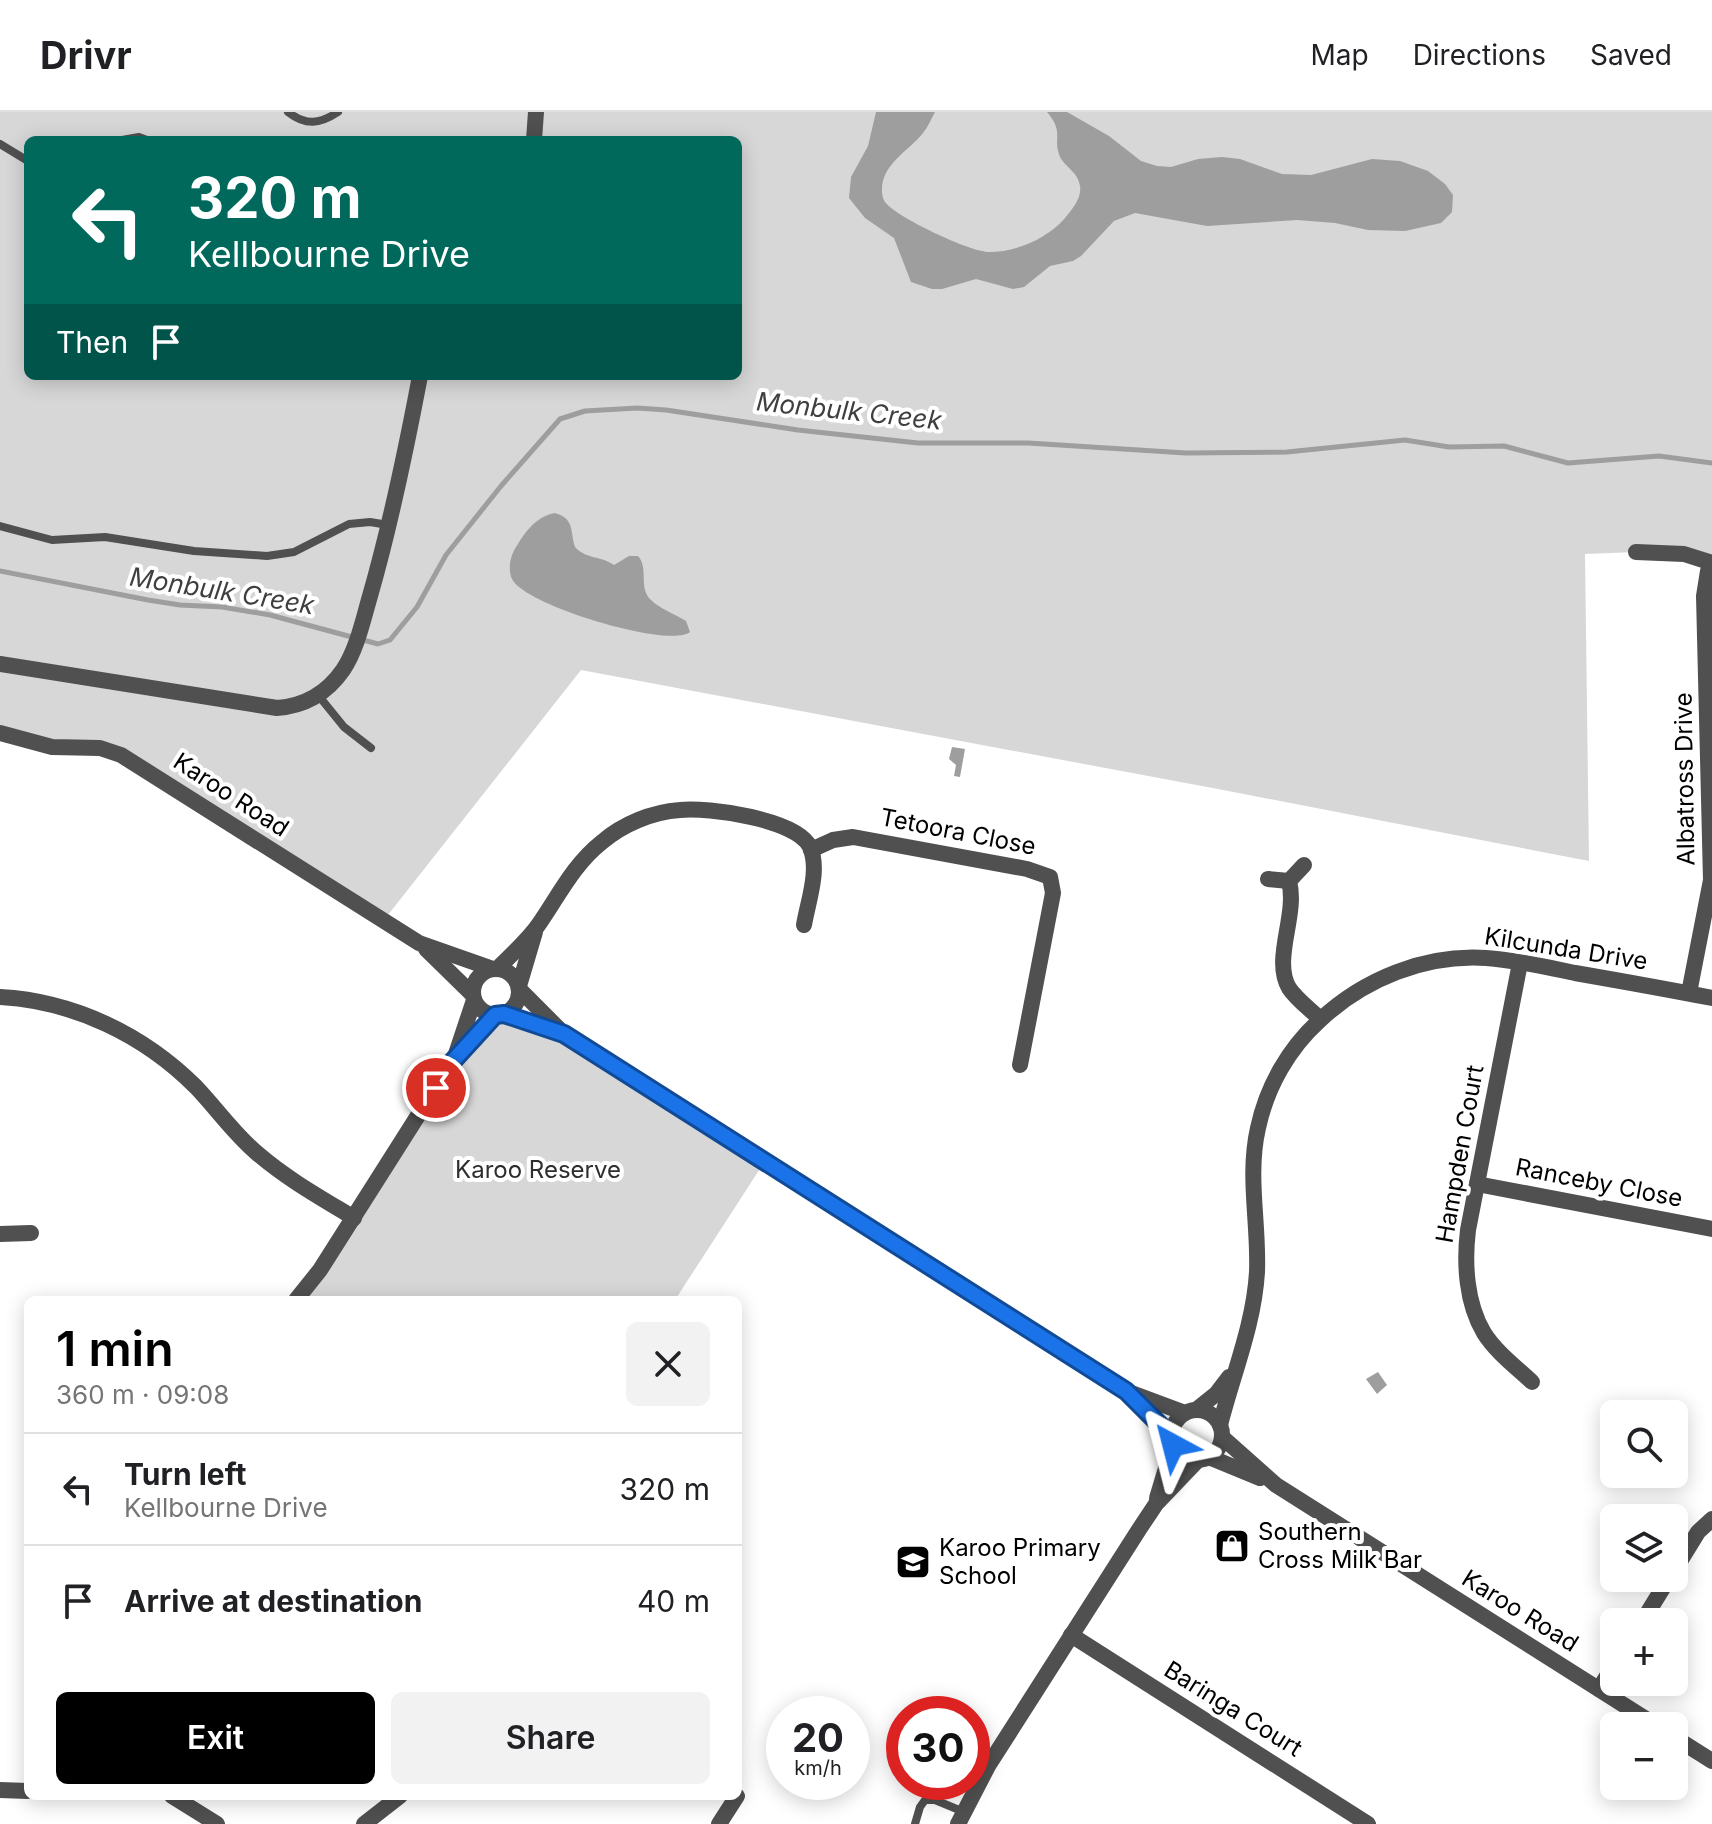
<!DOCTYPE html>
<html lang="en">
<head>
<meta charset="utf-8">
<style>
	:root { --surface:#fff; --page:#f2f2f2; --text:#202124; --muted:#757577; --line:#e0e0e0; --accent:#000 }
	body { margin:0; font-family:Inter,sans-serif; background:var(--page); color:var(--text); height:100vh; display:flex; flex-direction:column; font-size:30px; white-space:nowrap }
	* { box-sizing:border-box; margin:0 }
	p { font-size:26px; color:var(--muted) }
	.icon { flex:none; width:44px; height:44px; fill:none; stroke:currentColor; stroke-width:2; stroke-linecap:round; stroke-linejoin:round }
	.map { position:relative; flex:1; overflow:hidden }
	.side { position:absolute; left:24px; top:1184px; width:718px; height:504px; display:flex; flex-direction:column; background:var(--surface); border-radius:12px; box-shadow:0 4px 20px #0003 }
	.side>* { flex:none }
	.banner { position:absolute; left:24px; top:24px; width:718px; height:244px; border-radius:12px; box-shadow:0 4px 20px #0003; background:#00695c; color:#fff; overflow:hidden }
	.tools { position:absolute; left:1600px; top:1288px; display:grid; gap:16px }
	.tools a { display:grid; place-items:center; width:88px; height:88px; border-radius:12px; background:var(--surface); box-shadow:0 4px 20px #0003; font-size:40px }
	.speed { position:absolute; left:766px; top:1584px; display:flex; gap:16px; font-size:40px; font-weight:700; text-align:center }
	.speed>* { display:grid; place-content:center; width:104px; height:104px; border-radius:50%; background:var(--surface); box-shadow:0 4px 20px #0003; line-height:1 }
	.speed small { font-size:20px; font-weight:400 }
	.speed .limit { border:12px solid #d22; background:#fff; color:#111 }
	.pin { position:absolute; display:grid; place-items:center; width:68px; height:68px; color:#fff; margin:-34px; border:4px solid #fff; border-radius:50%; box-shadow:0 2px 8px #0007 }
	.me { position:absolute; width:88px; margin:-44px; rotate:322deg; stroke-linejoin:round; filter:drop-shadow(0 0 6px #0008) }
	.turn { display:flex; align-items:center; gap:28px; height:168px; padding:0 32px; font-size:36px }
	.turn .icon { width:104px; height:104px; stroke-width:2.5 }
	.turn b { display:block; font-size:56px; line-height:68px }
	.then { display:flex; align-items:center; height:76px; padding:0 32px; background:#0003; gap:16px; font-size:30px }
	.round { display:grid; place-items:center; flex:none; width:84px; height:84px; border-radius:12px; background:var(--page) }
	.summary { display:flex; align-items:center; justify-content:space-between; height:136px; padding:0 32px }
	h1 { font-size:48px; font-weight:600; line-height:60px; color:var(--accent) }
	.button { display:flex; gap:16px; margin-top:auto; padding:16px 32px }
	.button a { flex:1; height:92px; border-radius:12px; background:var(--accent); color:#fff; font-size:32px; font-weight:600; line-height:92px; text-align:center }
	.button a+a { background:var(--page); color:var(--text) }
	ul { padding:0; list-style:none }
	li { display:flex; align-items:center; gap:24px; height:112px; padding:0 32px; border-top:2px solid var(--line) }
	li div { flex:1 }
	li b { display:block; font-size:30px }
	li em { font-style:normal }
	header { display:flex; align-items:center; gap:48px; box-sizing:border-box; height:112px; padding:0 40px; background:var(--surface); border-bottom:2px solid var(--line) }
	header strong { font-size:38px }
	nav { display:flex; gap:44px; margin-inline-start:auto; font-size:28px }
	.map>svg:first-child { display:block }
	.green { fill:#d7d7d7; fill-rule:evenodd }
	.water { fill:#9e9e9e }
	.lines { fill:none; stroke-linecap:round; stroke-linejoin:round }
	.stream { stroke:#9e9e9e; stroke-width:5 }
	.service { stroke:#505050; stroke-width:8 }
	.minor { stroke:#505050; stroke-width:16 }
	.route-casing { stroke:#114b97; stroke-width:20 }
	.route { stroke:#1a73e8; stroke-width:14 }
	.labels { text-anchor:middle; stroke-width:8; stroke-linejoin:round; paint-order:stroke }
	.street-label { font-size:24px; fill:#000; stroke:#fff }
	.park-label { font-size:24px; fill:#2e2e2e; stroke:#fff }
	.poi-label { font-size:24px; fill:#000; stroke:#fff; text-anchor:start }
	.water-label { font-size:26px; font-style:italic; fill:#3f3f3f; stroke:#fff }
</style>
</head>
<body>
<header>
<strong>Drivr</strong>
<nav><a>Map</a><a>Directions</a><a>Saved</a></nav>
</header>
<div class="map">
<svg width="1712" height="1712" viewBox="0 0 1712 1712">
	<rect width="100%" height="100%" fill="#fff"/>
	<g class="green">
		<path d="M 0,0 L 1712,0 L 1712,451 L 1636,440 L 1585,442 L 1589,749 L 1218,677 L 581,558 L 384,808 L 130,647 L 0,621 ZM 28,28 L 738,28 L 738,264 L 28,264 Z"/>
		<path d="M 495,903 L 530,911 L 765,1049 L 675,1188 L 298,1188 L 452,951 Z"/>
	</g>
	<g class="water">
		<path d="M 876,0 L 935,0 C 931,7 928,15 923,21 C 909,39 881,52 882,79 C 882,82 883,88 885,90 C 896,105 970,140 989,140 C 1016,140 1047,127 1065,106 C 1072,97 1082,86 1080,74 C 1078,60 1066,56 1060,45 C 1052,26 1065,21 1047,0 L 1067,0 L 1109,24 L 1141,49 L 1157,54 L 1171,55 L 1198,47 L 1222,45 L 1240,47 L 1282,62 L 1311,63 L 1372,47 L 1400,49 L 1428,59 L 1445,72 L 1453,83 L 1452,100 L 1441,111 L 1405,119 L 1368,118 L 1335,111 L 1297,108 L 1207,114 L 1135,101 L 1114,109 L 1081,144 L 1073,149 L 1050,154 L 1024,175 L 1013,177 L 976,167 L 942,177 L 932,177 L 911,170 L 894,126 L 865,106 L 849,86 L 851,65 L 868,34 Z"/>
		<path d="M 555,401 C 575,407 570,419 575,435 C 585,447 602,444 614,453 L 629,444 L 638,444 C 649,456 638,476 651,488 C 660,497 675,502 686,509 L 690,520 C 669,537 524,493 512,467 C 507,456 511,441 518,432 C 527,417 538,404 555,401 Z"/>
		<path d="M 952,635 L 965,637 L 960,665 L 954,664 L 956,653 L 949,647 Z"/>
		<path d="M 1378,1260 L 1387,1273 L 1377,1282 L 1366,1267 Z"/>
	</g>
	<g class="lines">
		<path class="stream" d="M 0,459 L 148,488 L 180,493 L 222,495 L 270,503 L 378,532 L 390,528 L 417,495 L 446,443 L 501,374 L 560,307 L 585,299 L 637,296 L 666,298 L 798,318 L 918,331 L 1028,331 L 1186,341 L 1287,340 L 1405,328 L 1449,335 L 1504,334 L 1568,351 L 1659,344 L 1712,351"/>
		<g class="service">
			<path d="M 288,0 C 306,14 320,12 338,0"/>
			<path d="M 122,28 L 139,25 L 147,28"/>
			<path d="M 0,32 L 28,49"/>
			<path d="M 0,414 L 52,428 L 105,425 L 194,439 L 267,444 L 294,440 L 349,412 L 370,410 L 388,413"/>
			<path d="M 318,583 L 344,615 L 371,636"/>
			<path d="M 915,1712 L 920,1695 L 925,1688 L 935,1688 L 964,1700"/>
		</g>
		<g class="minor">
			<path d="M 534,28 L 536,0"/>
			<path d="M 1636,440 L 1684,442 L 1712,451"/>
			<path d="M 0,552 L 277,596 C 304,594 327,581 343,558 C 357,537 363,508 370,484 C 391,411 406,338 420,264"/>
			<path d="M 0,621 L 52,635 L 100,636 L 121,643 L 419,831 L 493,857"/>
			<path d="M 811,738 L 833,728 L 853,725 L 1027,757 L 1050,765 L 1053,781 L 1020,953"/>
			<path d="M 1268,767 L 1289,769 L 1304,753"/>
			<path d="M 1289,769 C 1298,803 1272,847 1289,876 C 1297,888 1310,897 1320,907"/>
			<path d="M 426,837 L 473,883"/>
			<path d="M 1520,851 L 1468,1118 C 1464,1151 1466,1191 1484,1221 C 1496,1240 1516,1255 1532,1270"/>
			<path d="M 498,856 C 512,842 528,828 539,812 C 559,783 574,752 602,730 C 623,712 652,700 680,698 C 708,695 797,707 810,735 C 820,758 808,789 804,813"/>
			<circle cx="496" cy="880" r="23"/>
			<path d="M 519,874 L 535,820"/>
			<path d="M 520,878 L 564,922 L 1126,1279 L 1185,1301"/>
			<path d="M 1689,881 L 1711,768 L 1704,484 L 1708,459 L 1712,451"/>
			<path d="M 0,885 C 74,889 144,923 196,975 C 217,997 234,1022 258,1042 C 287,1067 321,1086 354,1106"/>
			<path d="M 504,902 L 559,921"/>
			<path d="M 456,942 L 474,888"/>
			<path d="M 1477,1072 L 1712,1117"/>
			<path d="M 0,1122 L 31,1121"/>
			<path d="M 296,1188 L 320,1158 L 452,950 L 495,903"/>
			<path d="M 1133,1286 L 1171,1324"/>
			<circle cx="1197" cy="1323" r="25"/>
			<path d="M 1196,1298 L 1216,1282 L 1229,1265"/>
			<path d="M 1220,1313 C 1233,1262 1254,1212 1257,1160 C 1259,1111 1247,1064 1258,1016 C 1267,974 1289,936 1320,908 C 1364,867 1425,842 1486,846 C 1516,848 1546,855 1575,861 C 1621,869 1666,877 1712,886"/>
			<path d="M 1222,1325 L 1276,1373 L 1657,1614"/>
			<path d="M 1209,1345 L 1260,1366"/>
			<path d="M 1157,1386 L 1173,1333"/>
			<path d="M 1674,1459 L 1698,1420 L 1712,1407"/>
			<path d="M 1642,1510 L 1669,1466"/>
			<path d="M 1071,1523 L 1368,1712"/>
			<path d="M 1599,1577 L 1614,1553"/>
			<path d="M 1674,1625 L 1712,1649"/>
			<path d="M 0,1678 L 28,1679"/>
			<path d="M 172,1684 L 217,1712"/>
			<path d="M 364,1712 L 400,1684"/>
			<path d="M 719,1712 L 737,1684"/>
			<path d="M 958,1712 L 988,1654 L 1140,1416 L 1156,1392 L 1198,1348"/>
		</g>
	</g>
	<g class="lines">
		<g class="route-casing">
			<path id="route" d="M 436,976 L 452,950 L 495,903 L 504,902 L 564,922 L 1126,1279 L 1171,1324 L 1173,1333"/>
		</g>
		<use href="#route" class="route"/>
	</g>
	<defs>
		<g id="shop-square" transform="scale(1.8)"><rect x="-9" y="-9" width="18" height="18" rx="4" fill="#000" stroke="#fff"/><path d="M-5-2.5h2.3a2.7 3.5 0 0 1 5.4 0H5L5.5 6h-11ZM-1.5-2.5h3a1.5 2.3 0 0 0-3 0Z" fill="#fff"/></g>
		<g id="school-square" transform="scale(1.8)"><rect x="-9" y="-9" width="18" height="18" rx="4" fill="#000" stroke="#fff"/><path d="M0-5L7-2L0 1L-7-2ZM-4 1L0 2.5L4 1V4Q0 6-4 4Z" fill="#fff"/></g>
	</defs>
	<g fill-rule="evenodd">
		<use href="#shop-square" x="1232" y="1434"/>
		<use href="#school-square" x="913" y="1450"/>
	</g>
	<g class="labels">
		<g class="street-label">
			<text transform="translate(1685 667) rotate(-91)" y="8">Albatross Drive</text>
			<text transform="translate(231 683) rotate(33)" y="8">Karoo Road</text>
			<text transform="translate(958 720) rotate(11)" y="8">Tetoora Close</text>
			<text transform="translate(1566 837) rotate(9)" y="8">Kilcunda Drive</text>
			<text transform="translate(1460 1042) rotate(-80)" y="8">Hampden Court</text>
			<text transform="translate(1599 1071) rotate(11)" y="8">Ranceby Close</text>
			<text transform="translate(1520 1499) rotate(32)" y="8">Karoo Road</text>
			<text transform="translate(1233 1597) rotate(32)" y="8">Baringa Court</text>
		</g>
		<g class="park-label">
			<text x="538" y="1066">Karoo Reserve</text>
		</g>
		<g class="poi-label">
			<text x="1258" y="1428">Southern<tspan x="1258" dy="28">Cross Milk Bar</tspan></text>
			<text x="939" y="1444">Karoo Primary<tspan x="939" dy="28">School</tspan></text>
		</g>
		<g class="water-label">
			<text transform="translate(849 299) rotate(6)" y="9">Monbulk Creek</text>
			<text transform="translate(222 479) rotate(9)" y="9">Monbulk Creek</text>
		</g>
	</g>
</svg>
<div class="tools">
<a><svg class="icon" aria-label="search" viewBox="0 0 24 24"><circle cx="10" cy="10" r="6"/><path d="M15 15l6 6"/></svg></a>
<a><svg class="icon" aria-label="layers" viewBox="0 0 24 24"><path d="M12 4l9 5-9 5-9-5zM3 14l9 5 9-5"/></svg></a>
<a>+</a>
<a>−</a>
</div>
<div class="speed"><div>20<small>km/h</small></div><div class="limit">30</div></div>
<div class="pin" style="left:436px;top:976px;background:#d93025"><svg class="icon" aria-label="arrive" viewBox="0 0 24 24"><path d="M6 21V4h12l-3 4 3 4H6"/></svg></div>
<svg class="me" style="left:1173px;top:1333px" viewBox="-20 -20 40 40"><path d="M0-17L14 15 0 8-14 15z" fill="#1a73e8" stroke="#fff" stroke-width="4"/></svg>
<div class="banner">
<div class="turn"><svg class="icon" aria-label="left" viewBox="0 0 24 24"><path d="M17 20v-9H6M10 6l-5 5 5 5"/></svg><div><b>320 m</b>Kellbourne Drive</div></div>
<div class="then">Then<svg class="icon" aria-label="arrive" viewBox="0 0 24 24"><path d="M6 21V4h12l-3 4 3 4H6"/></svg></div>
</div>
<section class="side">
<div class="summary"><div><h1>1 min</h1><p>360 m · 09:08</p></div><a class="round"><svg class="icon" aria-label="close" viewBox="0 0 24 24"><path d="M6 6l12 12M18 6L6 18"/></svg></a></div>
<ul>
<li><svg class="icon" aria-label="left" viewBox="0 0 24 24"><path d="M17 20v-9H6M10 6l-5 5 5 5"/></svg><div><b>Turn left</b><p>Kellbourne Drive</p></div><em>320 m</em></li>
<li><svg class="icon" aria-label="arrive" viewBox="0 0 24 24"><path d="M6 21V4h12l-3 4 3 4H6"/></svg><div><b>Arrive at destination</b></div><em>40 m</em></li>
</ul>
<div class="button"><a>Exit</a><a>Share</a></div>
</section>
</div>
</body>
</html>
